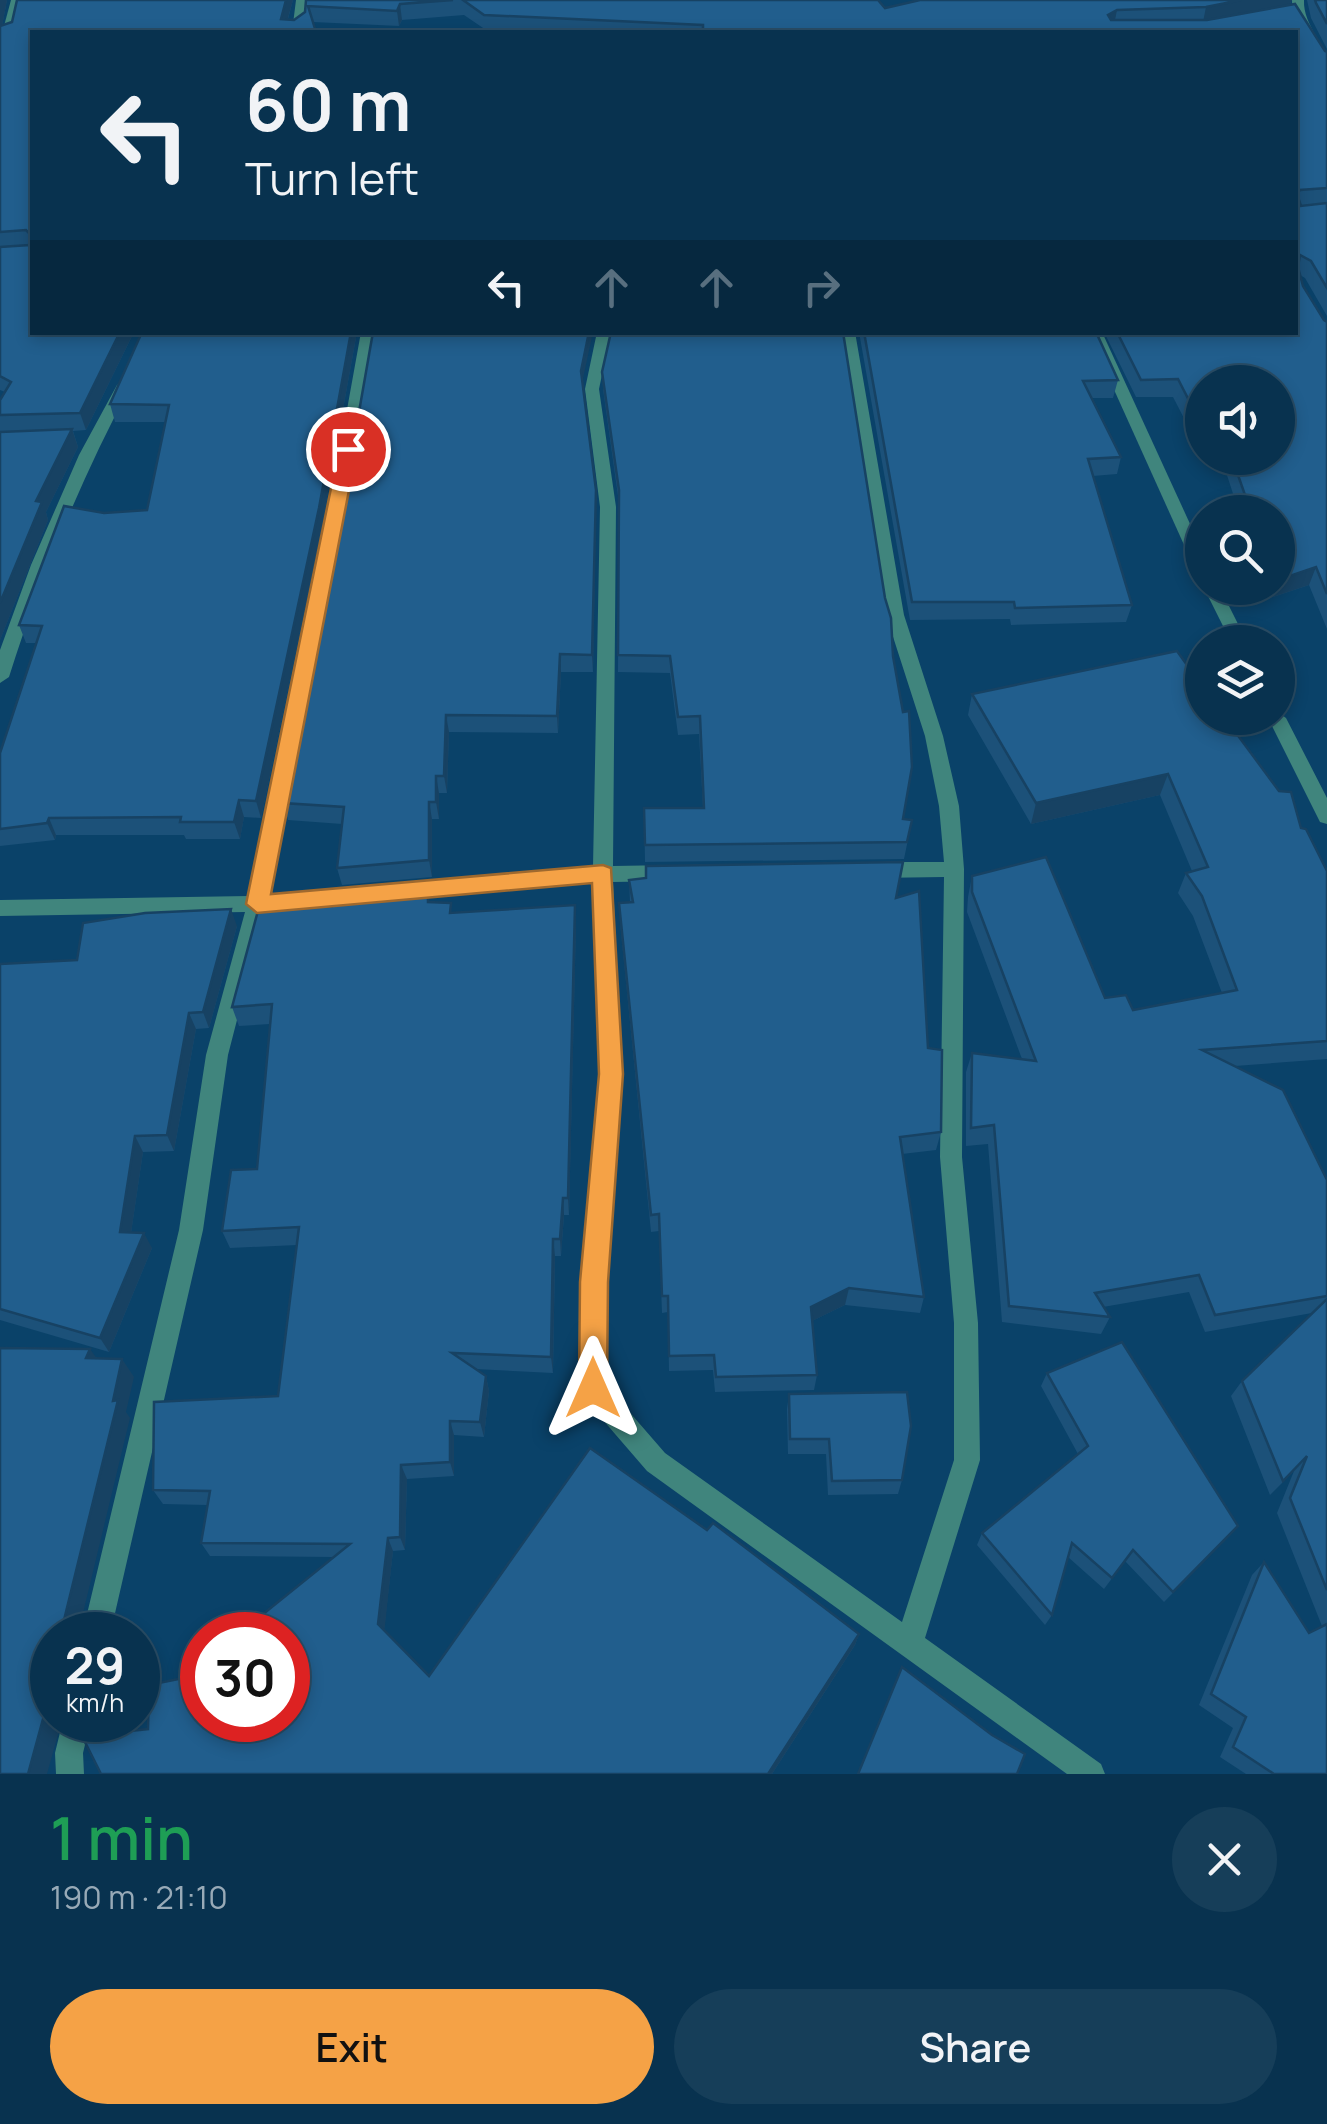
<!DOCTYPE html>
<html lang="en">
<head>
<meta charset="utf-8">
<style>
	:root { --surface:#08324f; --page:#163e59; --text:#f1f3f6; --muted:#98aab7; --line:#294d66; --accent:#f5a246 }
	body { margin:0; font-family:Manrope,sans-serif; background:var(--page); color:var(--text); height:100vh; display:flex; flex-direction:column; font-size:38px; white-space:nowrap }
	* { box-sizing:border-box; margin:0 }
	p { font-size:32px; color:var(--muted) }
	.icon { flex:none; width:55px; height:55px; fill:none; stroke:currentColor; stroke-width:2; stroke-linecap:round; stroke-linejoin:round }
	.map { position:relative; height:1774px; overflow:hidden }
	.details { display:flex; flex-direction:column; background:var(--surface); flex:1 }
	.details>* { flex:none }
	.banner { position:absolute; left:30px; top:30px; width:1268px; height:305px; border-radius:0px; box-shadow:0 5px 15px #0003,0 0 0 2px var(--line); background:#08324f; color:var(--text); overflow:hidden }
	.controls { position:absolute; left:1185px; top:365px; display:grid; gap:20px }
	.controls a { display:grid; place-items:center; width:110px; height:110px; border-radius:50%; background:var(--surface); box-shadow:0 5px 15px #0003,0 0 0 2px var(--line); font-size:50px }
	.speed { position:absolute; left:30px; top:1612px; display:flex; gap:20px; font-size:50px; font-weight:700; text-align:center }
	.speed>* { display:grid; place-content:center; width:130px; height:130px; border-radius:50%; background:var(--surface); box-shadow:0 5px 15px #0003,0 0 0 2px var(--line); line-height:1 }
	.speed small { font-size:25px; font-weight:400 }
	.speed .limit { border:15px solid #d22; background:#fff; color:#111 }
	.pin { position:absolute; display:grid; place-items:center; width:85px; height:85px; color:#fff; margin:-42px; border:5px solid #fff; border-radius:50%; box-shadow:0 2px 10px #0007 }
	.me { position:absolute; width:110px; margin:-55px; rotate:0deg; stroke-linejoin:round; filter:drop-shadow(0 0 8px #0008) }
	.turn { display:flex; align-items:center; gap:35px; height:210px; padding:0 50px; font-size:45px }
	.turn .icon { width:130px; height:130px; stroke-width:2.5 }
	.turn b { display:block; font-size:70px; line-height:85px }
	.lanes { display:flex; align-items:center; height:95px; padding:0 50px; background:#0003; justify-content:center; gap:50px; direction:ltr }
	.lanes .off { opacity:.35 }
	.round { display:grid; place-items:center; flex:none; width:105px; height:105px; border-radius:52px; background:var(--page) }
	.headline { display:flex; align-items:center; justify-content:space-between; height:170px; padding:0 50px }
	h1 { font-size:60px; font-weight:600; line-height:75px; color:#1e9e55 }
	.cta { display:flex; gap:20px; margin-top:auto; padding:20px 50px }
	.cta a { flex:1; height:115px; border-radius:60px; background:var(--accent); color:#111; font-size:40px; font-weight:600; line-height:115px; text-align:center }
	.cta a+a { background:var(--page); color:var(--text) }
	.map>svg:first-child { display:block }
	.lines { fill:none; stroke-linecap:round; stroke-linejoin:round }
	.street { fill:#40857d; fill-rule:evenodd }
	.wall { fill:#1c5179 }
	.shaded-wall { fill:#174263 }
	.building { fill:#215e8d; stroke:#174263; stroke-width:2.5 }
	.route { fill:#f5a246; stroke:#9f692e; stroke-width:2.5 }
</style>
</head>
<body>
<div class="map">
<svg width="1327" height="1774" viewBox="0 0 1327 1774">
	<rect width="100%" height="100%" fill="#0a4269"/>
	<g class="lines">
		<g class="street">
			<path d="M 11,0 L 23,0 L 13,37 L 0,41 Z"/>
			<path d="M 296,0 L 308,0 L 305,25 L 297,32 L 286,32 L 293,24 Z"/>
			<path d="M 1292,0 L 1304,0 C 1303,27 1327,42 1327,67 L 1323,65 C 1308,45 1292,26 1292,0 Z"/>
			<path d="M 361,332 L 375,332 L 342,526 L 269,895 L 358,887 L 365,889 L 368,895 L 365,901 L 358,903 L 265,911 L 228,1055 L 203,1230 L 110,1635 L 82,1635 L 179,1230 L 206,1055 L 245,912 L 0,916 L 0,900 L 249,896 L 326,526 Z"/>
			<path d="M 597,332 L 611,332 L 599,389 L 616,507 L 613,866 L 672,865 L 679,868 L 682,873 L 679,878 L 672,881 L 613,882 L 622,1075 L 606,1282 L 606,1385 L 665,1453 L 902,1622 L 954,1460 L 954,1323 L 940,1157 L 944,877 L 876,878 L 869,875 L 866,870 L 869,865 L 876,862 L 944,862 L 939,806 L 925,736 L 886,615 L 841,332 L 855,332 L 904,615 L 943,736 L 959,806 L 964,869 L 962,1157 L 978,1323 L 980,1460 L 925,1638 L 1101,1764 L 1105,1774 L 1067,1774 L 647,1471 L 584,1398 L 580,1389 L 582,1282 L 600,1075 L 593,882 L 402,899 L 395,897 L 392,891 L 395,885 L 402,883 L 593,867 L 600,507 L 585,389 Z"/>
			<path d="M 1088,332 L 1102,332 L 1202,550 L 1202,572 L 1194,567 Z"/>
			<path d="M 124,381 L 131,385 C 81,479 41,576 9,677 L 0,683 L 0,650 L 31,565 L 79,455 L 117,385 Z"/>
			<path d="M 1204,588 L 1220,588 L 1247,642 L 1231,642 Z"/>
			<path d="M 1278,712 L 1286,718 L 1327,798 L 1327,824 L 1320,822 L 1268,718 L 1278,718 Z"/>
			<path d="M 63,1720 L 91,1720 L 83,1753 L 84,1774 L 56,1774 L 55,1753 Z"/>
		</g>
	</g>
	<g class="wall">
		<path d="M 0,0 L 7,0 L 2,26 L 12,22 L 17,0 L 293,0 L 288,19 L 294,20 L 305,12 L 306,0 L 878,0 L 885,8 L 920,0 L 1292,0 L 1289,6 L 1325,51 L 1327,52 L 1327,316 L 1305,278 L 1300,275 L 1303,286 L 1324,320 L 1327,322 L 1327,629 L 1309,585 L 1267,599 L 1263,588 L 1278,588 L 1278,512 L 1239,512 L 1223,463 L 1208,464 L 1205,458 L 1278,458 L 1202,382 L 1202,453 L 1173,397 L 1136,397 L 1104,332 L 1295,332 L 1295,32 L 529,32 L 486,30 L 464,15 L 402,20 L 399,26 L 313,22 L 32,332 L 134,332 L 86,430 L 73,431 L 78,447 L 46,512 L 48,520 L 0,640 L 0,400 L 5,392 L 0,390 Z"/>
		<path d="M 1307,0 L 1327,0 L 1327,49 L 1311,18 Z"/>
		<path d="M 142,332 L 357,332 L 322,525 L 261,818 L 244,817 L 240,839 L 186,839 L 184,835 L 56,835 L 55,840 L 0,846 L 0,753 L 36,643 L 26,643 L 19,625 L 104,513 L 147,510 L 165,422 L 115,422 L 110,404 Z"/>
		<path d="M 859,332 L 1096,332 L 1118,380 L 1113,398 L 1092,398 L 1121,457 L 1117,474 L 1093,476 L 1132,605 L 1126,622 L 1011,625 L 1010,619 L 910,620 Z"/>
		<path d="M 602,372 L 903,819 L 912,820 L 904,859 L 645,862 L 644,808 L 703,808 L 699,734 L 678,735 L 670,673 L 618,672 L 619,503 L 603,389 Z"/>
		<path d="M 582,384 L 596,507 L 593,672 L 561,672 L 558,733 L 449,732 L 447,793 L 439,793 L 439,819 L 432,819 L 432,877 L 342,885 L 337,868 L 342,824 L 288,820 L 283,803 L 342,509 Z"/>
		<path d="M 972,694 L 1301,828 L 1327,871 L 1327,1059 L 1235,1066 L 1327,1180 L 1327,1774 L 1246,1774 L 1220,1757 L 1233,1728 L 1199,1705 L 1252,1575 L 1264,1562 L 1309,1633 L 1322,1626 L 1277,1513 L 1294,1471 L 1270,1495 L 1231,1396 L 1242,1381 L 1312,1313 L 1205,1332 L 1189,1292 L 1103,1307 L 1110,1317 L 1101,1334 L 1002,1322 L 988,1144 L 966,1146 L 966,1072 L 972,1053 L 1022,1059 L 967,912 L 968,897 L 972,876 L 1105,998 L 1133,1010 L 1222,993 L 1193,916 L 1178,893 L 1186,873 L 1192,871 L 1160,795 L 1031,824 L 968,715 Z"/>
		<path d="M 629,880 L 897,898 L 928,1048 L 941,1132 L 936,1150 L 902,1154 L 924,1297 L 920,1313 L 845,1305 L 812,1321 L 817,1375 L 814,1390 L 715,1392 L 713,1370 L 669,1371 L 668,1312 L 662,1313 L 659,1231 L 651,1232 L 620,922 L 619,903 L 630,902 Z"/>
		<path d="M 332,906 L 453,913 L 576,925 L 569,1215 L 564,1215 L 561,1256 L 555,1256 L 553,1373 L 475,1369 L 486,1376 L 489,1391 L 484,1437 L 454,1435 L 454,1476 L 407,1479 L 405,1550 L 393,1551 L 384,1630 L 429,1676 L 859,1634 L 855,1645 L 772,1774 L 101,1774 L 148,1729 L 183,1678 L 334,1557 L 210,1556 L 201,1543 L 207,1505 L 163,1504 L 153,1490 L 278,1396 L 297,1245 L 230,1248 L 222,1231 L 257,1169 L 270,1024 L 239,1026 L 232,1007 Z"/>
		<path d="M 237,926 L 209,1028 L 196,1029 L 174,1151 L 143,1152 L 131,1233 L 152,1248 L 109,1352 L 0,1320 L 0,964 L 77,960 Z"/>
		<path d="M 1047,1373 L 1228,1537 L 1164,1602 L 1125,1561 L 1104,1589 L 1068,1557 L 1052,1615 L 1045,1625 L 977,1545 L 982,1533 L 1078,1454 L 1041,1386 Z"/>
		<path d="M 789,1394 L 902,1480 L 898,1494 L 828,1495 L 826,1454 L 788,1454 L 787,1409 Z"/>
	</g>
	<g class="shaded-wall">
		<path d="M 0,0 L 7,0 L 0,37 Z"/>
		<path d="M 286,0 L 293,0 L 284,32 L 281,19 Z"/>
		<path d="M 1241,0 L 1292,0 L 1289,6 L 1203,22 L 1206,7 Z"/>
		<path d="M 400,4 L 402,20 L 399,26 L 397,11 Z"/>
		<path d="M 1117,10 L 1114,25 L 1108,15 Z"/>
		<path d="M 120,332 L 134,332 L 86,430 L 80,413 Z"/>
		<path d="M 351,332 L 357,332 L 322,525 L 261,818 L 256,801 Z"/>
		<path d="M 589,332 L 593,332 L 581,388 L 581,371 Z"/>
		<path d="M 72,429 L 78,447 L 46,512 L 48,520 L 0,640 L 0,603 L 36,501 Z"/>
		<path d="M 596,490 L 596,507 L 593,672 L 592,655 Z"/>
		<path d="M 1316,567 L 1309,585 L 1267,599 L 1271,588 L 1278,588 L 1278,580 Z"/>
		<path d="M 560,654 L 561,672 L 558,733 L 557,716 Z"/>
		<path d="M 446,715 L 449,732 L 447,793 L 444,776 Z"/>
		<path d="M 1168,774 L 1160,795 L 1031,824 L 1036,803 Z"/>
		<path d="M 436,776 L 439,793 L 439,819 L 436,802 Z"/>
		<path d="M 239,800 L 244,817 L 240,839 L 234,822 Z"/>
		<path d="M 429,802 L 432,819 L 432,877 L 429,860 Z"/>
		<path d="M 49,818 L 56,835 L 55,840 L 47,823 Z"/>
		<path d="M 575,905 L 576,925 L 569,1215 L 568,1198 Z"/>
		<path d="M 231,909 L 237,926 L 209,1028 L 203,1012 Z"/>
		<path d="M 189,1013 L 196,1029 L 174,1151 L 167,1135 Z"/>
		<path d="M 135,1136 L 143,1152 L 129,1247 L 120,1232 Z"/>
		<path d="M 563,1198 L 564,1215 L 561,1256 L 560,1239 Z"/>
		<path d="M 144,1233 L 152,1248 L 109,1352 L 100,1338 Z"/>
		<path d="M 553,1239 L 555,1256 L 553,1373 L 551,1357 Z"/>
		<path d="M 849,1288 L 845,1305 L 808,1323 L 811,1307 Z"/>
		<path d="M 90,1349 L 103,1367 L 86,1358 Z"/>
		<path d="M 122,1359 L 134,1377 L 126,1412 L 130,1418 L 78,1634 L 80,1635 L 66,1635 L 64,1620 Z"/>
		<path d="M 486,1376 L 489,1391 L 484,1437 L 480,1422 Z"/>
		<path d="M 450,1421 L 454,1435 L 454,1476 L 450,1462 Z"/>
		<path d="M 401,1465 L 407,1479 L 405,1550 L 400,1537 Z"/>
		<path d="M 388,1538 L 393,1551 L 384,1635 L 378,1624 Z"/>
		<path d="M 859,1634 L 855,1645 L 772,1774 L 768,1774 Z"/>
		<path d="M 52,1686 L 52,1720 L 62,1720 L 47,1774 L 28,1774 Z"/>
	</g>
	<g class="building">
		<path d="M 17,0 L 286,0 L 281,19 L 294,20 L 305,12 L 306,0 L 453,0 L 400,4 L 397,11 L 308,6 L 316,32 L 32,32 L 32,332 L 120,332 L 80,413 L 0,415 L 0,400 L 11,382 L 0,376 L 0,247 L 29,245 L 30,234 L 26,230 L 0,232 L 0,26 L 12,22 Z"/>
		<path d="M 463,0 L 878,0 L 885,8 L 920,0 L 1241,0 L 1206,7 L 1117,10 L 1108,15 L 1111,20 L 1207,20 L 1295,4 L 1325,51 L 1327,52 L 1327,188 L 1300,190 L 1297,194 L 1301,206 L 1327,203 L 1327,288 L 1311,261 L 1300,255 L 1298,267 L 1303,286 L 1324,320 L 1327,322 L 1327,594 L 1316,567 L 1278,580 L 1278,512 L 1251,512 L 1232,458 L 1278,458 L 1278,382 L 1202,382 L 1202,426 L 1178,379 L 1141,380 L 1117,332 L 1295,332 L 1295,32 L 703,32 L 703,25 L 484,15 Z"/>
		<path d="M 1315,0 L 1327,0 L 1327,24 L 1316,3 Z"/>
		<path d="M 142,332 L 351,332 L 319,508 L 256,801 L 239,800 L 234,822 L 180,822 L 181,817 L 49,818 L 47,823 L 0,829 L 0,753 L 42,626 L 19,625 L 64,506 L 104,513 L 147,510 L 169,405 L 110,404 Z"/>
		<path d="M 373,332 L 589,332 L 581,371 L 596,490 L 592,655 L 560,654 L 557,716 L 446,715 L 444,776 L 436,776 L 436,802 L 429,802 L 429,860 L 337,868 L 344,807 L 283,803 L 342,509 Z"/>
		<path d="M 611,332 L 843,332 L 885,598 L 891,618 L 893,656 L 903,712 L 909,711 L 912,767 L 903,819 L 912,820 L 907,842 L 645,845 L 644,808 L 704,808 L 700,716 L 678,717 L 670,656 L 618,655 L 619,490 L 602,372 Z"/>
		<path d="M 864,332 L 1096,332 L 1118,380 L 1083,381 L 1121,457 L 1088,459 L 1132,605 L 1015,608 L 1014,602 L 912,602 Z"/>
		<path d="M 72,429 L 36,501 L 42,502 L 0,603 L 0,432 Z"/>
		<path d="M 1177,651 L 1202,686 L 1202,718 L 1225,718 L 1279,791 L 1291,792 L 1301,828 L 1306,829 L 1327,871 L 1327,1041 L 1202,1050 L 1283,1090 L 1327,1180 L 1327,1296 L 1215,1315 L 1199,1275 L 1095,1293 L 1110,1317 L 1009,1306 L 994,1125 L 971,1128 L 972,1053 L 1036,1061 L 972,892 L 972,876 L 1046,857 L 1105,998 L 1126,995 L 1133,1010 L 1237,990 L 1202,896 L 1186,873 L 1208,867 L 1168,774 L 1036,803 L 972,694 Z"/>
		<path d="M 903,862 L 896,898 L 919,891 L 928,1048 L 942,1050 L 941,1132 L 900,1137 L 924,1297 L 849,1288 L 811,1307 L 817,1375 L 716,1377 L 714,1355 L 669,1356 L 668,1296 L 662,1296 L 659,1214 L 651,1215 L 619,903 L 633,902 L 629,880 L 646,878 L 646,866 Z"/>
		<path d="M 428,881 L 428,902 L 451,903 L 450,913 L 575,905 L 568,1198 L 563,1198 L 560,1239 L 553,1239 L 551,1357 L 452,1353 L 486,1376 L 480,1422 L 450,1421 L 450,1462 L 401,1465 L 400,1537 L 388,1538 L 378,1624 L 429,1676 L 590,1448 L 707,1530 L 713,1523 L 859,1634 L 768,1774 L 101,1774 L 82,1736 L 148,1729 L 149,1685 L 183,1678 L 202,1663 L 202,1720 L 288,1720 L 288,1635 L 237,1635 L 350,1544 L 201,1543 L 210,1491 L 153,1490 L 154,1402 L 278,1396 L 299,1227 L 222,1231 L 231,1170 L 257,1169 L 272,1004 L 232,1007 L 259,907 L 332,906 L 334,889 Z"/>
		<path d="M 231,909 L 203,1012 L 189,1013 L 167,1135 L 135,1136 L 120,1232 L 144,1233 L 100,1338 L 0,1309 L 0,964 L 77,960 L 83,923 L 145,913 Z"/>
		<path d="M 1327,1299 L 1327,1590 L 1290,1498 L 1307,1456 L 1283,1481 L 1242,1381 Z"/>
		<path d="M 1122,1342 L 1238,1526 L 1173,1592 L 1133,1550 L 1112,1578 L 1072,1543 L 1052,1615 L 982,1533 L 1088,1446 L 1047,1373 Z"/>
		<path d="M 0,1348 L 90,1349 L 86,1358 L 122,1359 L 113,1401 L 118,1400 L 64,1620 L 69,1625 L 66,1635 L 52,1635 L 52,1686 L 28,1774 L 0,1774 Z"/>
		<path d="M 907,1392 L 911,1426 L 902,1480 L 832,1481 L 829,1439 L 790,1439 L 789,1394 Z"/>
		<path d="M 1264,1562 L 1309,1633 L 1327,1624 L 1327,1774 L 1274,1774 L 1233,1747 L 1246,1717 L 1211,1694 Z"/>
		<path d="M 902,1667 L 992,1735 L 1025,1754 L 1017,1774 L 858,1774 Z"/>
	</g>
	<path class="route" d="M 348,443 L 357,449 L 271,894 L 603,865 L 611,868 L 623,1074 L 608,1282 L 607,1388 L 603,1398 L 593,1402 L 583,1398 L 579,1388 L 580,1282 L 599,1074 L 592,883 L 257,913 L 246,904 L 339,449 Z"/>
</svg>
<div class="controls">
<a><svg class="icon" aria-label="sound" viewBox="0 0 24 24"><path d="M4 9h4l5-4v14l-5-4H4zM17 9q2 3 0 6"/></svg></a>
<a><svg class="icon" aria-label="search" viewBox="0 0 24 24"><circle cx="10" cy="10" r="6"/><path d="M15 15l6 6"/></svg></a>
<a><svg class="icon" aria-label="layers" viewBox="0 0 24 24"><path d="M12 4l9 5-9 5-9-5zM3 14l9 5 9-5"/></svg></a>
</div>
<div class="speed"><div>29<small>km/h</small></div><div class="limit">30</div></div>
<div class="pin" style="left:348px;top:449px;background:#d93025"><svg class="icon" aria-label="arrive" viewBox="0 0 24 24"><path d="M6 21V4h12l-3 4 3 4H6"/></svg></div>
<svg class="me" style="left:593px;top:1388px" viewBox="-20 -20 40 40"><path d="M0-17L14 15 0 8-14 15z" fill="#f5a246" stroke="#fff" stroke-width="4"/></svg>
<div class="banner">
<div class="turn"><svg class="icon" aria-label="left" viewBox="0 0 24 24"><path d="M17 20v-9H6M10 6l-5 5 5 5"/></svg><div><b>60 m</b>Turn left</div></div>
<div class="lanes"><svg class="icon" aria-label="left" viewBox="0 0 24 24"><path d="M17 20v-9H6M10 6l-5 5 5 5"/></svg><svg class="icon off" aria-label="ahead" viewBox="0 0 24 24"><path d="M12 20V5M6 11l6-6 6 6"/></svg><svg class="icon off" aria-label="ahead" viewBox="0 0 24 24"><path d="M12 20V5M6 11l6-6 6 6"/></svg><svg class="icon off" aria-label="right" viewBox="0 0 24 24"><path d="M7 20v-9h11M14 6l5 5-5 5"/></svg></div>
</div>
</div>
<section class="details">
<div class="headline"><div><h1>1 min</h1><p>190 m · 21:10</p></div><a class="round"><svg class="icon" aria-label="close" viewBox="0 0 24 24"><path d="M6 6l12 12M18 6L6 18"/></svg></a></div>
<div class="cta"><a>Exit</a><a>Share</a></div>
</section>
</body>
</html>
